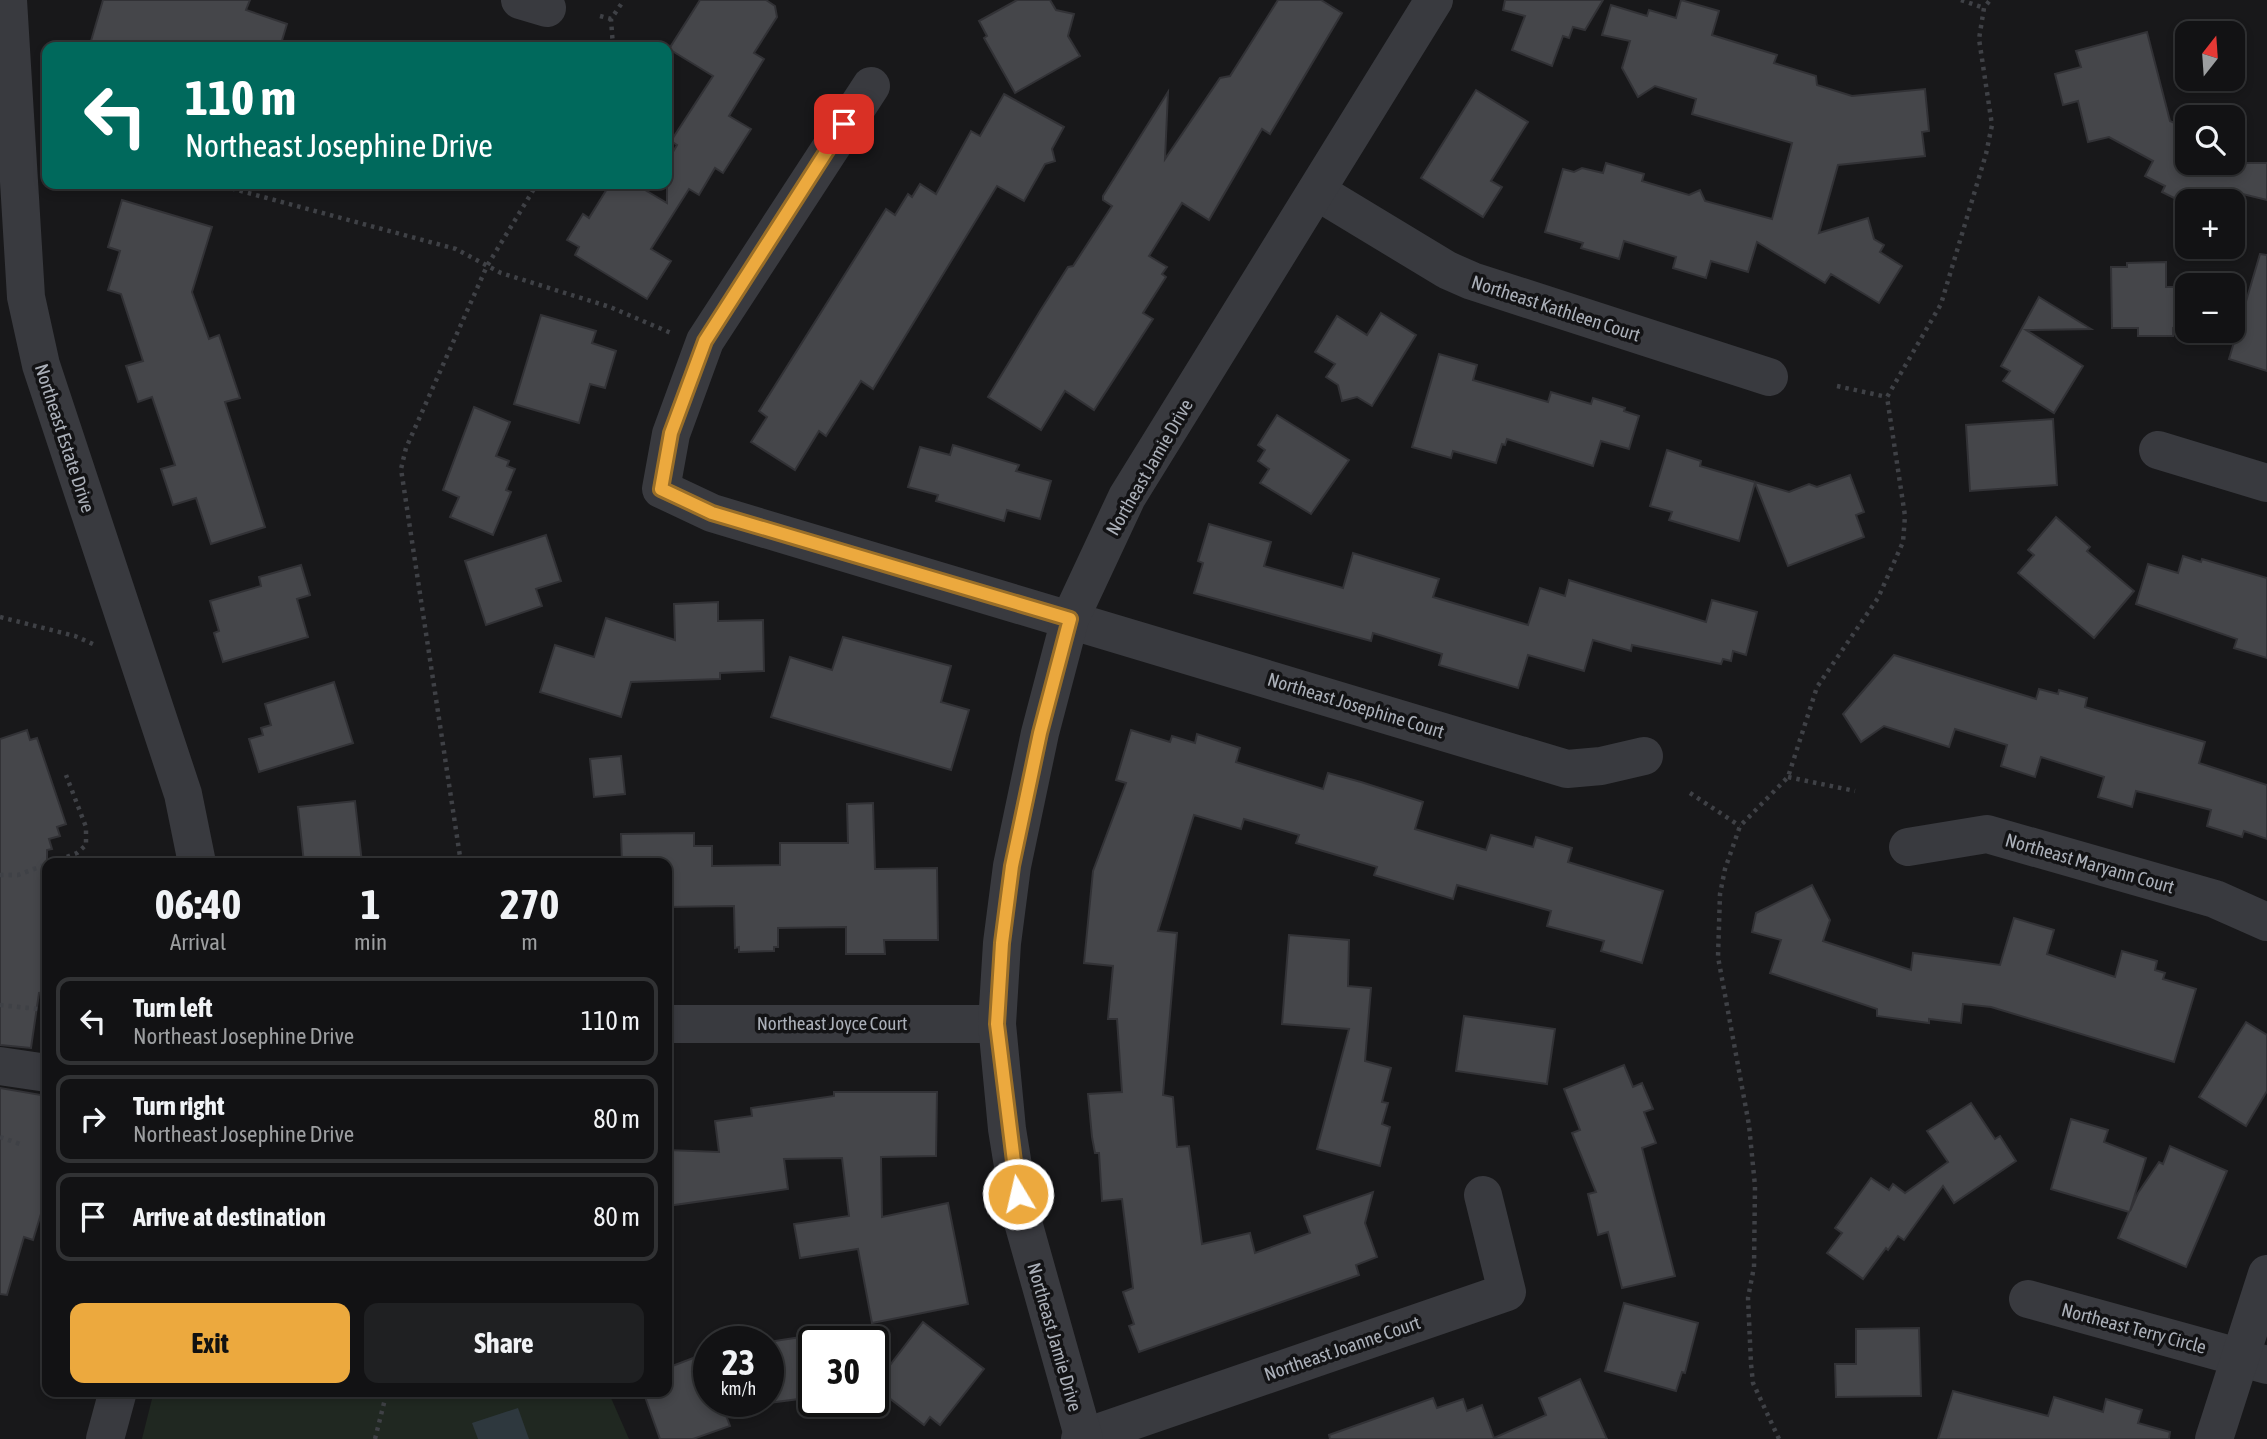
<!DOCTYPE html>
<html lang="en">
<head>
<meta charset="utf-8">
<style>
	:root { --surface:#121214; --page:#1f2022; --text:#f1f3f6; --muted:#9c9ea0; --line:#313234; --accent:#eca93e }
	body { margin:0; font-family:"Asap Condensed",sans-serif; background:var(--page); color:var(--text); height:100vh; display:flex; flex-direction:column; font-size:26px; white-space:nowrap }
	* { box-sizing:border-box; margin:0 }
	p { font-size:23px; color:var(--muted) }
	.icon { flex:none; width:38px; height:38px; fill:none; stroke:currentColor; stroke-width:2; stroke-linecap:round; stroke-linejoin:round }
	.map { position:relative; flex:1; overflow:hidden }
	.sheet { position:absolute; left:42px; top:858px; width:630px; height:539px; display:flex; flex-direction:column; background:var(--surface); border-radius:14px; box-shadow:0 4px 10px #0003,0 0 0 2px var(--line) }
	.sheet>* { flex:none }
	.hud { position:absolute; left:42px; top:42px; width:630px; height:147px; border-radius:14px; box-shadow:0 4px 10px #0003,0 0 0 2px var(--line); background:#00695c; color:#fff; overflow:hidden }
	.needle { width:46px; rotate:17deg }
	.tools { position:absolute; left:2175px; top:21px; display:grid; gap:14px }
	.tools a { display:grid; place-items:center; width:70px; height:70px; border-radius:14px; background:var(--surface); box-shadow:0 4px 10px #0003,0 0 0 2px var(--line); font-size:35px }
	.speed { position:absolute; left:693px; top:1326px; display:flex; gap:14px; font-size:35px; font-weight:700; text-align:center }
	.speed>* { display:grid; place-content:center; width:91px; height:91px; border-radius:50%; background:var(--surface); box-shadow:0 4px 10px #0003,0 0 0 2px var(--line); line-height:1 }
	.speed small { font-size:18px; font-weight:400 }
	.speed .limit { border:4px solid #111; border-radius:10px; background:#fff; color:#111 }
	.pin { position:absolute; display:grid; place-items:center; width:60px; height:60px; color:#fff; margin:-30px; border-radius:14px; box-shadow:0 4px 10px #0006 }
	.me { position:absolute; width:77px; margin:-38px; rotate:351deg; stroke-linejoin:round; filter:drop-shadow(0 0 5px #0008) }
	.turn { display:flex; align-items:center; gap:24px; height:147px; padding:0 28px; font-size:32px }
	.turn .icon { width:91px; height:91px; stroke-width:2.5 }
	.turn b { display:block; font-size:49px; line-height:60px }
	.eta { display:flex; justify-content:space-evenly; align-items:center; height:119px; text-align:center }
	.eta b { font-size:42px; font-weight:700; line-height:49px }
	.action { display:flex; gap:14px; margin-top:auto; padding:14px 28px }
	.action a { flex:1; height:80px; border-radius:14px; background:var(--accent); color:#111; font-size:28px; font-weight:700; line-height:80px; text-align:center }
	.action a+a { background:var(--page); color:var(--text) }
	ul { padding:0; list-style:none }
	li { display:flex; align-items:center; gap:21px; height:88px; margin:0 14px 10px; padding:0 14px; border:4px solid var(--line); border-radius:14px }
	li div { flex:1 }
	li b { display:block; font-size:26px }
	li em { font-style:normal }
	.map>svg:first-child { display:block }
	.green { fill:#202821 }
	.water { fill:#2e383e }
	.building { fill:#45464a; stroke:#323236; stroke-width:2 }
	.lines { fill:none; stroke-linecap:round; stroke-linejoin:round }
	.path { stroke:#3f4146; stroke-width:4.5; stroke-dasharray:3.5 5; stroke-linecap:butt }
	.minor { stroke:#393a3f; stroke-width:38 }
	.route-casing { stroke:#996e28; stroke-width:18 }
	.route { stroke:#eca93e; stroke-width:12 }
	.labels { text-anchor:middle; stroke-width:7; stroke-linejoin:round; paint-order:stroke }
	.street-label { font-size:19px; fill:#abb0b9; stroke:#131315 }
</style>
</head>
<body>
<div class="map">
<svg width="2267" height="1439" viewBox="0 0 2267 1439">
	<rect width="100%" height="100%" fill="#18181a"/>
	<path class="green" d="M 154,1391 L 608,1391 L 629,1439 L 142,1439 Z"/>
	<path class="water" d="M 518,1408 L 529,1439 L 478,1439 L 472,1423 Z"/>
	<g class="building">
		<path d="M 103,0 L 250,0 L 246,10 L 287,24 L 280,47 L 113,47 L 91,41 Z"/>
		<path d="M 700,0 L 766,0 L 775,6 L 777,17 L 754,53 L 764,59 L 729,116 L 751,129 L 723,173 L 715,168 L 699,195 L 689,189 L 651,249 L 671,261 L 647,299 L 575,255 L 579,247 L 567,240 L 583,214 L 589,218 L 610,184 L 635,184 L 667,203 L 667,162 L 677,145 L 671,141 L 713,76 L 669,49 Z"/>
		<path d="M 1017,0 L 1050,0 L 1056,10 L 1074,14 L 1068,36 L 1080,56 L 1015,93 L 984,38 L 987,36 L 979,21 Z"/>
		<path d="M 1278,0 L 1321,0 L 1342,13 L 1270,134 L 1262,129 L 1209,220 L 1182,203 L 1149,256 L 1167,267 L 1162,274 L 1166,277 L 1143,313 L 1153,319 L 1094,410 L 1065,391 L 1041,430 L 988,397 L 1040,311 L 1068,267 L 1073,266 L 1112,206 L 1103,200 L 1103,196 L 1168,92 L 1165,159 L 1220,78 L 1230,76 Z"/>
		<path d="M 1505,0 L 1603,0 L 1585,30 L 1573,27 L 1569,38 L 1563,36 L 1552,66 L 1512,50 L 1525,16 L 1503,10 Z"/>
		<path d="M 1681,0 L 1719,11 L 1712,35 L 1777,55 L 1774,63 L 1816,76 L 1817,85 L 1852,96 L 1925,89 L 1929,131 L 1922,132 L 1925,156 L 1838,165 L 1819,233 L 1868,218 L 1874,239 L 1884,245 L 1880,252 L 1902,266 L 1879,303 L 1831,274 L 1825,283 L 1757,242 L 1748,272 L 1711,261 L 1706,278 L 1673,268 L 1676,257 L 1624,241 L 1619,259 L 1581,248 L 1583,243 L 1545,232 L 1563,169 L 1574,172 L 1582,168 L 1603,173 L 1606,163 L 1644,174 L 1642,181 L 1689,195 L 1700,190 L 1705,201 L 1772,219 L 1792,143 L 1692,114 L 1696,99 L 1655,86 L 1638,97 L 1622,68 L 1630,41 L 1602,35 L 1611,5 L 1647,16 L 1649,10 L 1676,18 Z"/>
		<path d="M 2147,32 L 2170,121 L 2188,129 L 2188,163 L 2267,163 L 2267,200 L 2222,189 L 2216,201 L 2180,201 L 2162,192 L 2165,186 L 2145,176 L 2153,161 L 2109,137 L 2088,142 L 2078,101 L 2063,105 L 2055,74 L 2081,67 L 2076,51 Z"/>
		<path d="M 1476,90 L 1528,122 L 1491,181 L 1502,187 L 1483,217 L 1421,178 Z"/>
		<path d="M 1004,94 L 1064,127 L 1052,149 L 1055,161 L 1045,164 L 1024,201 L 997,186 L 873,389 L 861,381 L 826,436 L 819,431 L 795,470 L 751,442 L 767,417 L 759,411 L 886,209 L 895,215 L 908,194 L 912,197 L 920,184 L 936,194 L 971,131 L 980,136 Z"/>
		<path d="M 122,200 L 212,227 L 192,292 L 209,339 L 219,335 L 240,398 L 225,402 L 265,527 L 211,544 L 196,498 L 173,505 L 161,469 L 175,465 L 152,397 L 138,402 L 126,366 L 143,361 L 121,294 L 108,290 L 120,251 L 108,247 Z"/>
		<path d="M 2260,254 L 2267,255 L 2267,371 L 2229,359 Z"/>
		<path d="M 2166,262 L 2166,287 L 2188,287 L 2188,327 L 2173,328 L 2173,336 L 2138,336 L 2138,328 L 2112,328 L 2111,267 L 2127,267 L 2127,263 Z"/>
		<path d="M 2039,297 L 2091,329 L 2026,330 L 2083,366 L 2054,413 L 2003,381 L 2010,371 L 2001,366 Z"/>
		<path d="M 1381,313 L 1416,335 L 1372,406 L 1357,397 L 1342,401 L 1338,385 L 1326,377 L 1335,364 L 1315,352 L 1337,316 L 1367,335 Z"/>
		<path d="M 541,315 L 596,331 L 592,343 L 616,351 L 605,388 L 590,384 L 579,423 L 514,404 Z"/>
		<path d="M 1439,354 L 1477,365 L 1473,380 L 1548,402 L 1551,392 L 1591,404 L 1593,398 L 1625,408 L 1624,411 L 1639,416 L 1629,449 L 1601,441 L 1593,466 L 1507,439 L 1505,445 L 1502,444 L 1496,463 L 1453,451 L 1451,458 L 1412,447 Z"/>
		<path d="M 474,407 L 510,422 L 496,456 L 509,461 L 507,466 L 515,469 L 506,490 L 511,492 L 493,535 L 450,517 L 459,497 L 443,490 Z"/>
		<path d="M 1277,415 L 1349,460 L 1311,514 L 1260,483 L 1269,469 L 1258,461 L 1265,450 L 1258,445 Z"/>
		<path d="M 2053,419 L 2057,485 L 1970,491 L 1966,425 Z"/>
		<path d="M 953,445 L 1019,465 L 1016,471 L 1051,481 L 1040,519 L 1007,510 L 1004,521 L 936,501 L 938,495 L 908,487 L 920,447 L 950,455 Z"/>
		<path d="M 1667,450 L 1701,461 L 1700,466 L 1789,492 L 1809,484 L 1817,487 L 1850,475 L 1864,512 L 1856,515 L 1864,537 L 1788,566 L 1755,483 L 1739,541 L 1669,520 L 1672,512 L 1650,506 Z"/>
		<path d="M 2056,517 L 2090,547 L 2087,551 L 2134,591 L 2094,638 L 2018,573 L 2034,555 L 2028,550 Z"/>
		<path d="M 1209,524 L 1271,542 L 1264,566 L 1343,588 L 1353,553 L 1439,579 L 1433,597 L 1528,625 L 1540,588 L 1565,596 L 1569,580 L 1706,622 L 1712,600 L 1757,612 L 1746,655 L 1733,651 L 1731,661 L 1723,659 L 1721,664 L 1632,645 L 1631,651 L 1593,640 L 1584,671 L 1528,655 L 1518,688 L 1439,665 L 1442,654 L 1373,633 L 1371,641 L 1194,593 L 1203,563 L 1198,561 Z"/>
		<path d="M 546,535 L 561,581 L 536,589 L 542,606 L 486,625 L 465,561 Z"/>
		<path d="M 2183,556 L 2201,562 L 2202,559 L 2267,578 L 2267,658 L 2234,648 L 2237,639 L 2136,604 L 2148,564 L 2178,573 Z"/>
		<path d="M 301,565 L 310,595 L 297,599 L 308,637 L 223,662 L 214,633 L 219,631 L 210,601 L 261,586 L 259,577 Z"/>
		<path d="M 718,602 L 718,621 L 763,620 L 764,671 L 720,673 L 720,679 L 631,682 L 621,717 L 540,692 L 555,645 L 594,657 L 606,618 L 675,640 L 674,604 Z"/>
		<path d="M 843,637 L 951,666 L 941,702 L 969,710 L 951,770 L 771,717 L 790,657 L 832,670 Z"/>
		<path d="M 1894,655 L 2036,699 L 2039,689 L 2058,694 L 2059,690 L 2087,698 L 2085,707 L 2205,742 L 2199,763 L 2267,785 L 2267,839 L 2244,831 L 2242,837 L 2207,826 L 2211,810 L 2153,795 L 2136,791 L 2132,807 L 2098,797 L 2104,777 L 2041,757 L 2035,777 L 2001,766 L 2007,745 L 1955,729 L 1949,747 L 1884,726 L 1861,742 L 1843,714 Z"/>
		<path d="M 334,682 L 353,743 L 259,772 L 249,739 L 263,735 L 261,728 L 271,725 L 265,704 Z"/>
		<path d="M 27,730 L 30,740 L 37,738 L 66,824 L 57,827 L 60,836 L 49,839 L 52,849 L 47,850 L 47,992 L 39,993 L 31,1048 L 0,1045 L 0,739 Z"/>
		<path d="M 1131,730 L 1170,742 L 1172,736 L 1195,743 L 1197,734 L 1240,748 L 1236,762 L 1323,789 L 1328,773 L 1361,782 L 1423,802 L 1415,829 L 1486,850 L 1491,835 L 1533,847 L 1536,837 L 1572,848 L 1568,862 L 1663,891 L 1642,963 L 1601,951 L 1604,941 L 1547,926 L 1551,911 L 1457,885 L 1453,899 L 1374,875 L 1377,867 L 1296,843 L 1299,835 L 1244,819 L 1241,829 L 1194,815 L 1158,931 L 1177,933 L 1163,1095 L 1173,1097 L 1177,1147 L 1189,1146 L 1202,1244 L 1250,1233 L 1255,1253 L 1310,1233 L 1304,1216 L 1373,1192 L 1365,1223 L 1377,1257 L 1356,1265 L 1359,1275 L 1139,1352 L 1129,1326 L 1134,1324 L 1123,1292 L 1133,1288 L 1122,1199 L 1102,1201 L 1099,1153 L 1095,1153 L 1092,1137 L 1088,1094 L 1122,1092 L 1117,1019 L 1108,1019 L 1113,966 L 1084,963 L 1093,871 L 1126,783 L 1116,780 Z"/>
		<path d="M 621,756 L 625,794 L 594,797 L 590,759 Z"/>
		<path d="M 355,801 L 362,863 L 304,863 L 298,807 Z"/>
		<path d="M 873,803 L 875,869 L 937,868 L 938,940 L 884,940 L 885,954 L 846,954 L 846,927 L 778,928 L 778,947 L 774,947 L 774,951 L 739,952 L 739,947 L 735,948 L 734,906 L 667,907 L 667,863 L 622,863 L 621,834 L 694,833 L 694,846 L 712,846 L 712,866 L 780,865 L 780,843 L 848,843 L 847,804 Z"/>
		<path d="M 1812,885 L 1830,920 L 1823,941 L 1911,970 L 1913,953 L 2000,965 L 2014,918 L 2054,930 L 2047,954 L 2115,977 L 2122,951 L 2157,961 L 2155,970 L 2165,973 L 2163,979 L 2196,989 L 2174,1062 L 1991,1007 L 1963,1004 L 1961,1023 L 1929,1019 L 1929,1023 L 1877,1016 L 1877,1009 L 1770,973 L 1781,940 L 1752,932 L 1756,913 Z"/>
		<path d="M 1289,935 L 1349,940 L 1348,986 L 1371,988 L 1365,1061 L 1391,1068 L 1382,1102 L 1388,1103 L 1382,1124 L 1390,1127 L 1380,1166 L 1317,1149 L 1349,1029 L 1282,1024 Z"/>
		<path d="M 1464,1016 L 1555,1029 L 1547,1084 L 1456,1071 Z"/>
		<path d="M 2246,1022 L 2267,1035 L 2267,1091 L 2246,1126 L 2199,1097 Z"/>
		<path d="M 1624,1065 L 1633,1087 L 1642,1083 L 1653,1109 L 1644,1112 L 1656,1143 L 1642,1148 L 1675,1276 L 1622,1288 L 1608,1232 L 1598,1235 L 1588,1194 L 1596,1192 L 1572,1133 L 1580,1130 L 1564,1089 Z"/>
		<path d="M 0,1088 L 47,1096 L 47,1194 L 33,1240 L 24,1237 L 7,1295 L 0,1294 Z"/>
		<path d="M 834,1092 L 937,1092 L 936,1156 L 881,1157 L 882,1217 L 948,1203 L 968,1304 L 872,1323 L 858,1249 L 800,1258 L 794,1224 L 849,1216 L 842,1158 L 784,1159 L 788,1189 L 667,1206 L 667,1150 L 719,1152 L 715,1121 L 752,1116 L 751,1108 L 834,1096 Z"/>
		<path d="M 1971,1103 L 1995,1139 L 2000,1136 L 2016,1161 L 1954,1203 L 1943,1186 L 1904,1240 L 1898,1236 L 1888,1250 L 1886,1248 L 1863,1279 L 1827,1253 L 1842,1233 L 1835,1228 L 1871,1178 L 1889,1190 L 1893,1184 L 1905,1193 L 1948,1162 L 1927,1131 Z"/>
		<path d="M 2071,1119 L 2108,1130 L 2104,1142 L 2146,1158 L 2130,1211 L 2138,1193 L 2159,1162 L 2163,1164 L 2170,1146 L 2227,1171 L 2186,1267 L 2118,1238 L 2129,1212 L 2051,1189 Z"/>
		<path d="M 1624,1303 L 1698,1323 L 1685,1373 L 1682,1372 L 1676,1391 L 1605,1371 Z"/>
		<path d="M 923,1322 L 984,1369 L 940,1425 L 930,1417 L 924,1425 L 879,1390 L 886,1382 L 881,1377 Z"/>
		<path d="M 1919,1328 L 1921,1396 L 1836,1397 L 1835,1364 L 1856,1364 L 1856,1329 Z"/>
		<path d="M 814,1335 L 814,1397 L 768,1403 L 768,1342 Z"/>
		<path d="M 709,1352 L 709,1402 L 721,1402 L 730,1426 L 693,1439 L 660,1439 L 643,1391 L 667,1391 L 667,1368 Z"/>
		<path d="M 1580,1379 L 1607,1439 L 1330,1439 L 1329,1435 L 1433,1398 L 1437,1408 L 1463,1399 L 1467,1411 L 1482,1405 L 1494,1438 L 1546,1415 L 1539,1398 Z"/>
		<path d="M 1953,1391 L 2048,1416 L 2054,1397 L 2103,1412 L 2106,1399 L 2142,1410 L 2138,1423 L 2170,1432 L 2169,1439 L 1938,1439 Z"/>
	</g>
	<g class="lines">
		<g class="path">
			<path d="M 1961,0 L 1984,8"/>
			<path d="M 600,16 L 611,19"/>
			<path d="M 613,47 L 611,19 L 624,0"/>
			<path d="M 215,184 L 456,249 L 501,273 L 610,307 L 671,333"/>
			<path d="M 1837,386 L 1887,397"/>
			<path d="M 0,617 L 75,636 L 95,645"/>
			<path d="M 1788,777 L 1855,791"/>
			<path d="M 1690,793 L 1740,826"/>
			<path d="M 51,863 L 77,853 L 86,845 L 86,827 L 66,775"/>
			<path d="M 461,863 L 401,469 L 406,448 L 487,266 L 537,184"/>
			<path d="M 0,875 L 18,875 L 47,864"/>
			<path d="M 0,1005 L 47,1010"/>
			<path d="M 0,1137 L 20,1144"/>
			<path d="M 375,1439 L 387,1391"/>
			<path d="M 1779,1439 L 1753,1383 L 1751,1364 L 1748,1298 L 1754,1267 L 1755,1186 L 1749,1125 L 1718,957 L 1720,894 L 1725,869 L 1740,826 L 1788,777 L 1817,687 L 1878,598 L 1903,542 L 1905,516 L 1887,397 L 1941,304 L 1986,154 L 1992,125 L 1979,39 L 1984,8 L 1990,0"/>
		</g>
		<g class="minor">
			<path d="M 8,0 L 26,297 L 41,365 L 183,794 L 197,863"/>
			<path d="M 520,0 L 547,8"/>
			<path d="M 871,86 L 705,341 L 671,434 L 661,489 L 712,513 L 1567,769 L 1601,766 L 1644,756"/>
			<path d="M 1318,192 L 1447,270 L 1472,281 L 1769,377"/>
			<path d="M 2158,450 L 2267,483"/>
			<path d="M 1908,847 L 1987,834 L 2215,899 L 2267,922"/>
			<path d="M 667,1024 L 997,1024"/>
			<path d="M 0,1066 L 47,1073"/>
			<path d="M 2028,1299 L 2267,1365"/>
			<path d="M 105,1439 L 118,1391"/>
			<path d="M 1080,1439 L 1507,1292 L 1483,1195"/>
			<path d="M 1084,1439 L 1021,1215 L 1007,1129 L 997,1024 L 1002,943 L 1012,866 L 1040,733 L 1070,619 L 1127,497 L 1434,0"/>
			<path d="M 2214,1439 L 2267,1274"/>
		</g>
	</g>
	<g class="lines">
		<g class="route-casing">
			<path id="route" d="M 844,124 L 705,341 L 671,433 L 661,489 L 712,513 L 1070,619 L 1040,733 L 1012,866 L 1002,943 L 997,1024 L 1018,1194"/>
		</g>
		<use href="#route" class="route"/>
	</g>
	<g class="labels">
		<g class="street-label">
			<text transform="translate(1556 308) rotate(18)" y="7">Northeast Kathleen Court</text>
			<text transform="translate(65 438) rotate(72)" y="7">Northeast Estate Drive</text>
			<text transform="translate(1149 467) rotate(-60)" y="7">Northeast Jamie Drive</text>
			<text transform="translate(1356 705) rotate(17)" y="7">Northeast Josephine Court</text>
			<text transform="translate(2090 863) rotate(16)" y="7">Northeast Maryann Court</text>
			<text x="832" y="1030">Northeast Joyce Court</text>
			<text transform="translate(2134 1328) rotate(15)" y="7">Northeast Terry Circle</text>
			<text transform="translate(1055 1337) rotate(74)" y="7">Northeast Jamie Drive</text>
			<text transform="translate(1342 1348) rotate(-19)" y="7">Northeast Joanne Court</text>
		</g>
	</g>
</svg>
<div class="tools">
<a><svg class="needle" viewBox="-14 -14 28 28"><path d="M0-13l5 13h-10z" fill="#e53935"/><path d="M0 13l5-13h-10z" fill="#9c9ea0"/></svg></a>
<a><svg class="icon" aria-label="search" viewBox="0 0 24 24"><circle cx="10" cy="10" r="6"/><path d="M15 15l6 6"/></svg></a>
<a>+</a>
<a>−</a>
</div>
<div class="speed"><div>23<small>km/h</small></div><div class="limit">30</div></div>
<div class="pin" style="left:844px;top:124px;background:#d93025"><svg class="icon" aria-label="arrive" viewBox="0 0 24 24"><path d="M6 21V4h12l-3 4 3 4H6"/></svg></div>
<svg class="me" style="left:1018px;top:1194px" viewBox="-20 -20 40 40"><circle r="17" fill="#eca93e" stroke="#fff" stroke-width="3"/><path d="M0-11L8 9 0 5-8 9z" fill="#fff"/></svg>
<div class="hud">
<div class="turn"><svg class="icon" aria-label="left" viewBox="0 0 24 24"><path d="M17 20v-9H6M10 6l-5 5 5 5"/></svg><div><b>110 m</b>Northeast Josephine Drive</div></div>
</div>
<section class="sheet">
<div class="eta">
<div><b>06:40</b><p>Arrival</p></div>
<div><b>1</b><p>min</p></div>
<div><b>270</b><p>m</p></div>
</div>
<ul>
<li><svg class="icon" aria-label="left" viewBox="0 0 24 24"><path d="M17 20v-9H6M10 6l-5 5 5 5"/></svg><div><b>Turn left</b><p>Northeast Josephine Drive</p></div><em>110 m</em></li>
<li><svg class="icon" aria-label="right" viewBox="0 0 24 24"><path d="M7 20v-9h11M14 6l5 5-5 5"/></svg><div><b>Turn right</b><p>Northeast Josephine Drive</p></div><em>80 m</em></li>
<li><svg class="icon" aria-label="arrive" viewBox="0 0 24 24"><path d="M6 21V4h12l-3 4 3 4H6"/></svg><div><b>Arrive at destination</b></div><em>80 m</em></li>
</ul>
<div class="action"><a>Exit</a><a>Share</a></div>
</section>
</div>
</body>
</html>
